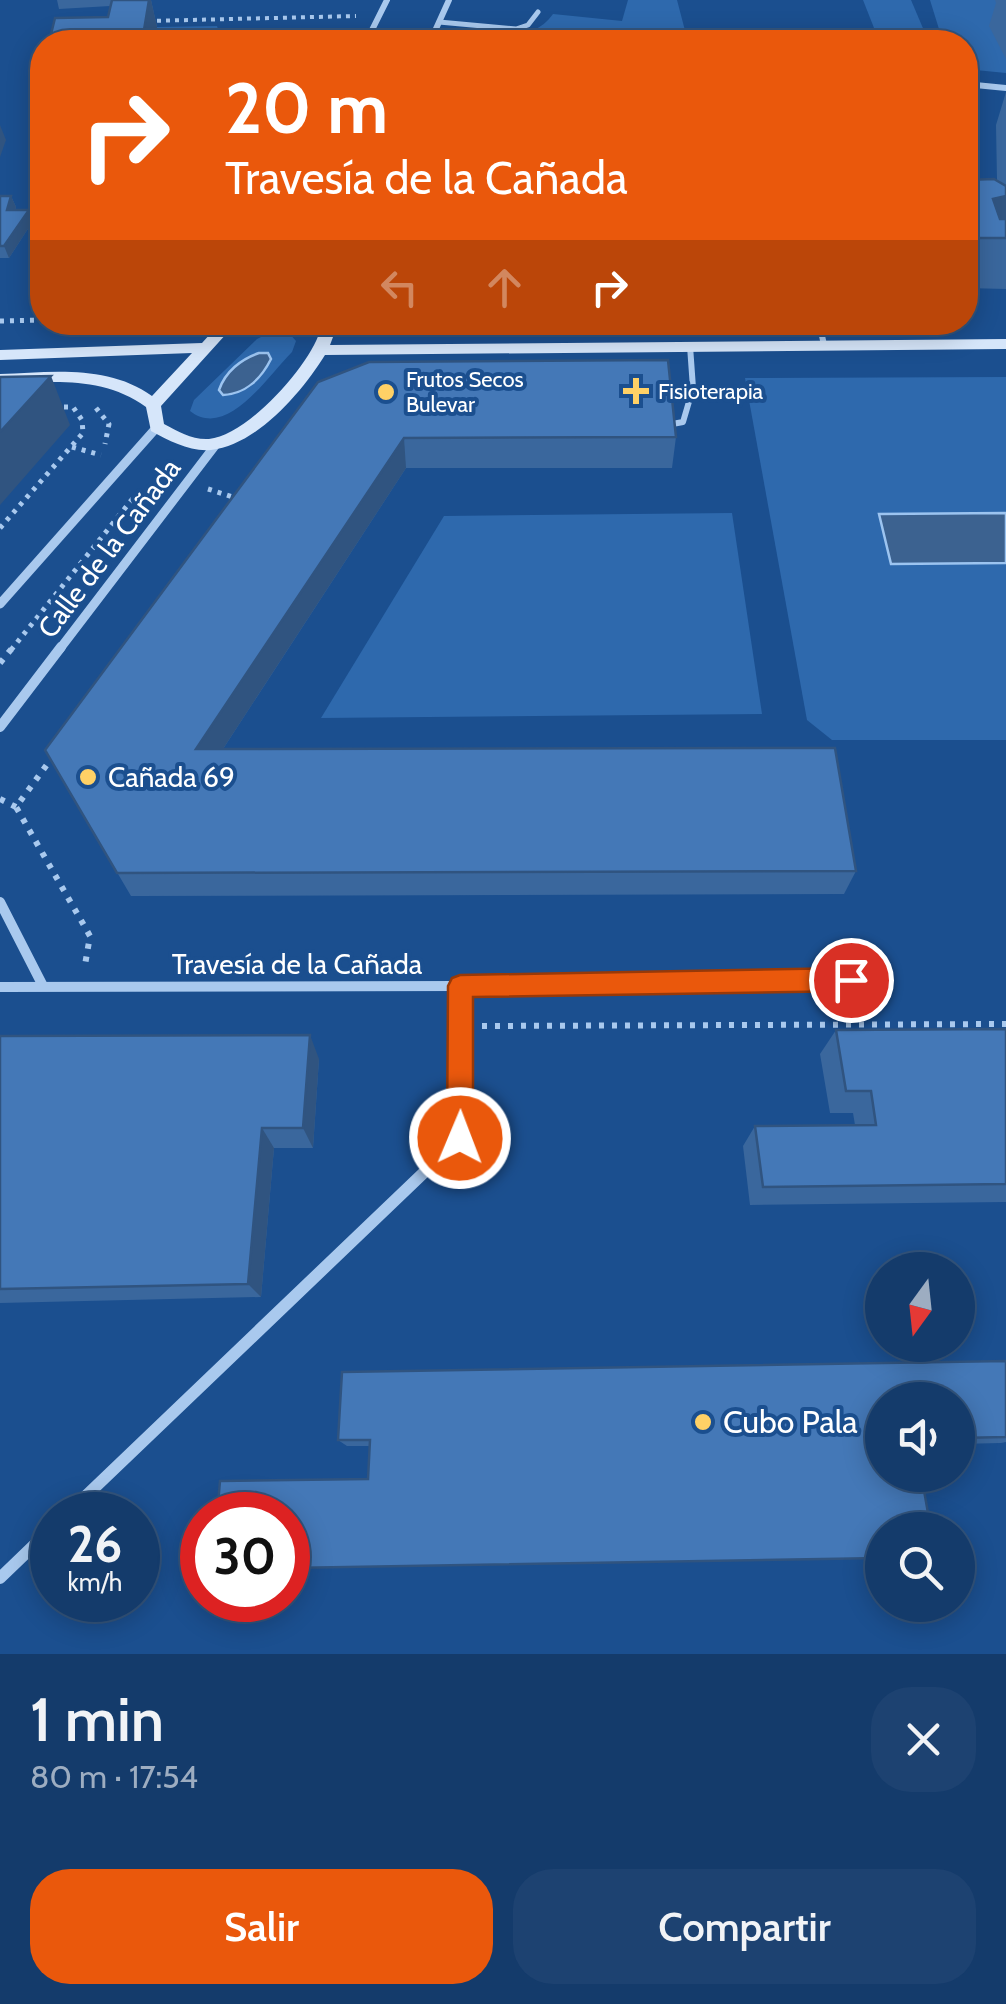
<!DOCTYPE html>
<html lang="es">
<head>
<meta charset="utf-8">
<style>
	:root { --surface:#143b6b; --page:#1d4271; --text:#f1f3f6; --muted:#9dadc1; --line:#33557e; --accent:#ea580c }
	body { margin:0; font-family:Cabin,sans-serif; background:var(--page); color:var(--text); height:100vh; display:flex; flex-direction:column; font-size:38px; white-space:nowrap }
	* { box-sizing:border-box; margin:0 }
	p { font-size:32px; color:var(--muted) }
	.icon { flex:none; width:55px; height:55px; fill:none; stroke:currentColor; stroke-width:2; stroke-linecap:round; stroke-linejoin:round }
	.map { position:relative; height:1654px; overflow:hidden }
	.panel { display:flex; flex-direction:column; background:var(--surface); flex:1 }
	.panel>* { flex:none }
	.guide { position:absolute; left:30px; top:30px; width:948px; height:305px; border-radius:40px; box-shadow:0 5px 25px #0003,0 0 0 2px var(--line); background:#ea580c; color:#fff; overflow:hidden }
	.needle { width:65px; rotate:195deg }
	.fabs { position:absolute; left:865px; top:1252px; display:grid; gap:20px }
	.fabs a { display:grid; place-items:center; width:110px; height:110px; border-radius:50%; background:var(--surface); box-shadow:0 5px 25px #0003,0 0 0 2px var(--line); font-size:50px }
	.speed { position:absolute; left:30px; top:1492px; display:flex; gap:20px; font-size:50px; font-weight:700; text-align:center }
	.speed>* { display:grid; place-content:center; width:130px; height:130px; border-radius:50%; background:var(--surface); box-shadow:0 5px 25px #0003,0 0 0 2px var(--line); line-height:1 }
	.speed small { font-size:25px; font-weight:400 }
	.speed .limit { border:15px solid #d22; background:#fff; color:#111 }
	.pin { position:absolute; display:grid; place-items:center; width:85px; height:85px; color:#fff; margin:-42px; border:5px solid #fff; border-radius:50%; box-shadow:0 2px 10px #0007 }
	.me { position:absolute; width:110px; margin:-55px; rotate:1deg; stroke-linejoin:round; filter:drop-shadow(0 0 8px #0008) }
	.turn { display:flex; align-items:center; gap:35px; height:210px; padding:0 30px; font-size:45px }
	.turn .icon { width:130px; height:130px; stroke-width:2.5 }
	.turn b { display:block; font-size:70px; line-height:85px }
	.lanes { display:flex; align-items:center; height:95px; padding:0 30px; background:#0003; justify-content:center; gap:50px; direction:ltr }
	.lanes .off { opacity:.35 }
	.round { display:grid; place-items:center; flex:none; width:105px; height:105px; border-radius:40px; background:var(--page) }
	.summary { display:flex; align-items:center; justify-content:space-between; height:170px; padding:0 30px }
	h1 { font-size:60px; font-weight:600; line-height:75px }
	.cta { display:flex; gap:20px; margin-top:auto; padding:20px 30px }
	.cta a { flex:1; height:115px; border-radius:40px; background:var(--accent); color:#fff; font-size:40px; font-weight:600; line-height:115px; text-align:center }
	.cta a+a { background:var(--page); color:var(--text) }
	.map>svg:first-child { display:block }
	.green { fill:#2e69ad }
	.water { fill:#3c6290; stroke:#9cc4f0; stroke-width:2.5 }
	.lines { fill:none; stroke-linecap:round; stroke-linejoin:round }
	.path-far2 { stroke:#a9c9ee; stroke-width:4; stroke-dasharray:4 5; stroke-linecap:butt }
	.path-far1 { stroke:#a9c9ee; stroke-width:5; stroke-dasharray:4 6; stroke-linecap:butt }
	.path { stroke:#a9c9ee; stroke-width:6; stroke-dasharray:5 8; stroke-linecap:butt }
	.lane-far1 { stroke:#a9c9ee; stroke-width:5 }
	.lane { stroke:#a9c9ee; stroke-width:6 }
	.street-far3 { stroke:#a9c9ee; stroke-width:6 }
	.street-far2 { stroke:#a9c9ee; stroke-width:9 }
	.street-far1 { stroke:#a9c9ee; stroke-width:10 }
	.street { stroke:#a9c9ee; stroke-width:12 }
	.secondary { fill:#d6e6fa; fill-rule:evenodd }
	.wall { fill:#3a679d }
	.shaded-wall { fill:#305480 }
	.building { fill:#4478b7; stroke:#305480; stroke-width:2.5 }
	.route { fill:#ea580c; stroke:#983908; stroke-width:2.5 }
	.poi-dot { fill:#ffd166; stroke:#1b4f8f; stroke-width:4 }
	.labels { text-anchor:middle; stroke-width:8; stroke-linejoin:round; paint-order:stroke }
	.far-poi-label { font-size:22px; fill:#fff; stroke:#1b4f8f; text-anchor:start }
	.street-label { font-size:28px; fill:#fff; stroke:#1b4f8f }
	.poi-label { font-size:28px; fill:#fff; stroke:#1b4f8f; text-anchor:start }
	.near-poi-label { font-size:32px; fill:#fff; stroke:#1b4f8f; text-anchor:start }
</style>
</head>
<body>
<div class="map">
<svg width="1006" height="1654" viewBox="0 0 1006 1654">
	<rect width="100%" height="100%" fill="#1b4f8f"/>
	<g class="green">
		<path d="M 628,0 L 677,0 L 688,42 L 468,42 L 473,31 C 503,34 534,41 553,14 L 622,21 Z"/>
		<path d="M 863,0 L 911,0 L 925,33 L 876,33 Z"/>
		<path d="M 930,0 L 1006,0 L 1006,73 L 965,69 L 965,42 L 943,42 Z"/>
		<path d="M 217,26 L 222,42 L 155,42 L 157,27 Z"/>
		<path d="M 271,332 L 288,332 L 296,341 L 292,352 C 267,377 227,440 190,411 L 194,400 L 257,339 Z"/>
		<path d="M 1006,377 L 1006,740 L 832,740 L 807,720 L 745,378 Z"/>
		<path d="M 732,513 L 762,714 L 321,718 L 444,516 Z"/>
	</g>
	<g class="water">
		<path d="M 259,353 L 268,353 L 271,359 C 261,379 245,394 223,395 L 219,390 C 225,372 241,359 259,353 Z"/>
		<path d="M 1006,513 L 1006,563 L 891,564 L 879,514 Z"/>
	</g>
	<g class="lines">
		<path class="path-far2" d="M 148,21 L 356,16"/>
		<g class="path-far1">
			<path d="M 0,321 L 42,320"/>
			<path d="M 96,408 L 109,424 L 105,444"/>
			<path d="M 72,447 L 101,455"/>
			<path d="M 208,489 L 239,499"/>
			<path d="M 0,528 L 83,433 L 82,420 L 73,407 L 56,407"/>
			<path d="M 11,650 L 134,497"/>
		</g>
		<g class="path">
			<path d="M 0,663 L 13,647"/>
			<path d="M 54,755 L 16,807 L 90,936 L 85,965"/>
			<path d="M 0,799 L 16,807"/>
			<path d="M 482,1026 L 1006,1024"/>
		</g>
		<path class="lane-far1" d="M 439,22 L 516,29 L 528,25 L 538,12"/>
		<g class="lane">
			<path d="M 819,322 L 824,345"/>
			<path d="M 667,425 L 683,422 L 693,388 L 690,346"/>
		</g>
		<g class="street-far3">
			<path d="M 366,42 L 387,0"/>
			<path d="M 430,42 L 449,0"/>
			<path d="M 965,84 L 1006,88"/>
		</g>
		<g class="street-far2">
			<path d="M 0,604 L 157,427"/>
			<path d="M 59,650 L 217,443"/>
		</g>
		<g class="street-far1">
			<path d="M 0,727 L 61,647"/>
			<path d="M 0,902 L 43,986"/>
			<path d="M 460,986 L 460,1098"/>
			<path d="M 0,987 L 460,986 L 851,979"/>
		</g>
		<g class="street">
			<path d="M 66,1515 L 460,1138 L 460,1095"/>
			<path d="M 0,1578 L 52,1528"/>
		</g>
		<path class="secondary" d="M 221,322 L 237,322 L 161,406 L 164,424 C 179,432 192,440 209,439 C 247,436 310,365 320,331 L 311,322 L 333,326 L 336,329 L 330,345 L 1006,339 L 1006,349 L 325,355 C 302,392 257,445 211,450 C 190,452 170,441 151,431 L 146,407 C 102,375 51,382 0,384 L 0,374 C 51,372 108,364 152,396 L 192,353 L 0,360 L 0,350 L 202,343 Z"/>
	</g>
	<g class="wall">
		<path d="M 57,0 L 151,0 L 157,27 L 108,17 L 110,6 L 59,9 Z"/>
		<path d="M 995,0 L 1006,0 L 1006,59 L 989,26 L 996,3 Z"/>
		<path d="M 1006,92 L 1006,289 L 965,288 L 965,180 L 997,180 L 996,125 Z"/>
		<path d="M 0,196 L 11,196 L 16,207 L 15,210 L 33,221 L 9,258 L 0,258 Z"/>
		<path d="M 318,382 L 676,437 L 672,468 L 406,468 L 223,749 L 856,871 L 844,894 L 131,896 L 45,750 Z"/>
		<path d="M 1006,1029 L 1006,1202 L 750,1205 L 743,1146 L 755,1126 L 855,1125 L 853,1113 L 830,1113 L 820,1054 L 836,1030 Z"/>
		<path d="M 0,1036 L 319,1059 L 313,1148 L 274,1148 L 261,1297 L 0,1303 Z"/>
		<path d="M 1006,1361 L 1006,1442 L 1001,1443 L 958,1444 L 958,1400 L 368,1479 L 370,1446 L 347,1446 L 338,1440 Z"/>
	</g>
	<g class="shaded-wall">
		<path d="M 149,0 L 151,0 L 157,27 L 155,42 L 142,42 Z"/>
		<path d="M 0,125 L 6,140 L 0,157 Z"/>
		<path d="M 11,196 L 16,207 L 11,221 L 7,210 Z"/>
		<path d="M 1006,196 L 1006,238 L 993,199 Z"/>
		<path d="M 29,210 L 33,221 L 9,258 L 4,246 Z"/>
		<path d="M 51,376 L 70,425 L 0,505 L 0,432 Z"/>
		<path d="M 404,438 L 406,468 L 206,775 L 196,749 Z"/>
		<path d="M 310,1035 L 319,1059 L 313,1148 L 303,1128 Z"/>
		<path d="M 262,1128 L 274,1148 L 261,1297 L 248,1284 Z"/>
	</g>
	<g class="building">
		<path d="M 112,0 L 149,0 L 142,42 L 49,42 L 55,18 L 108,17 Z"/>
		<path d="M 994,179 L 1006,186 L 1006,196 L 993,199 L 1000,219 L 1006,219 L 1006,238 L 965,238 L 965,180 Z"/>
		<path d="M 0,196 L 11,196 L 7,210 L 29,210 L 4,246 L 0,246 Z"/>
		<path d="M 668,360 L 676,437 L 404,438 L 196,749 L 835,748 L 856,871 L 117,873 L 45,750 L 318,382 L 369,362 Z"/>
		<path d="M 51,376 L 0,432 L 0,377 Z"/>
		<path d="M 1006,1029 L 1006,1184 L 763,1187 L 755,1126 L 876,1125 L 871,1091 L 846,1091 L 836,1030 Z"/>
		<path d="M 310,1035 L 303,1128 L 262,1128 L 248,1284 L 0,1289 L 0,1036 Z"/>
		<path d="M 1006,1361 L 1006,1437 L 958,1438 L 958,1400 L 882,1400 L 882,1475 L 898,1475 L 898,1478 L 922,1479 L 931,1530 L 882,1530 L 882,1558 L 288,1568 L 288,1515 L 217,1515 L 220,1481 L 368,1479 L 370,1440 L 338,1440 L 342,1372 Z"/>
	</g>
	<path class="route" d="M 851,968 L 859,972 L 863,980 L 859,987 L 851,991 L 473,997 L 473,1138 L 469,1147 L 460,1151 L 450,1147 L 447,1138 L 448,986 L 452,978 L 460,975 Z"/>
	<g class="poi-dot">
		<path d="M631 376h10v10h10v10h-10v10h-10v-10h-10v-10h10z"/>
		<circle cx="386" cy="392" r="10"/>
		<circle cx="88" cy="777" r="10"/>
		<circle cx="703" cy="1422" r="10"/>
	</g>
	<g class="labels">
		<g class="far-poi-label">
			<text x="406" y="387">Frutos Secos<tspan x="406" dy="25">Bulevar</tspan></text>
			<text x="658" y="399">Fisioterapia</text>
		</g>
		<g class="street-label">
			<text transform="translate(109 548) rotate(-53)" y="10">Calle de la Cañada</text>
			<text x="297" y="974">Travesía de la Cañada</text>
		</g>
		<g class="poi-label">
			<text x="108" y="787">Cañada 69</text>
		</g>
		<g class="near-poi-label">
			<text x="723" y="1433">Cubo Pala</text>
		</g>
	</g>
</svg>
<div class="fabs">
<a><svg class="needle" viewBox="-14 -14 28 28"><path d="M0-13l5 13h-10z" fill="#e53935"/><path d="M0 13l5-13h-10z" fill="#9dadc1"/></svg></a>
<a><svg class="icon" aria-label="sound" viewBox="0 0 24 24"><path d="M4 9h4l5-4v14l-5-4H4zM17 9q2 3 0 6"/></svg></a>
<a><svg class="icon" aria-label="search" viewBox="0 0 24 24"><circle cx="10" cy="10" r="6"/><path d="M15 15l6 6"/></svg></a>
</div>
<div class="speed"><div>26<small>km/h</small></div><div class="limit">30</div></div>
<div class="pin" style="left:851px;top:980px;background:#d93025"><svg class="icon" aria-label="arrive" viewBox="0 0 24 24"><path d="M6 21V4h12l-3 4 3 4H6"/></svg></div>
<svg class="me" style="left:460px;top:1138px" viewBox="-20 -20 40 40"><circle r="17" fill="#ea580c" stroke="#fff" stroke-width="3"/><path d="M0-11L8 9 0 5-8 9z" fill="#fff"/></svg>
<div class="guide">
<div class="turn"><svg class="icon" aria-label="right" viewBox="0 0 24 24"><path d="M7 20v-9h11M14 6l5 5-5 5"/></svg><div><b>20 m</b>Travesía de la Cañada</div></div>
<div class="lanes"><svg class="icon off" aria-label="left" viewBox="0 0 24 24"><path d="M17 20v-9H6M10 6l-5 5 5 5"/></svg><svg class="icon off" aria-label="ahead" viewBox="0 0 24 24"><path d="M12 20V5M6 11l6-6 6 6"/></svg><svg class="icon" aria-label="right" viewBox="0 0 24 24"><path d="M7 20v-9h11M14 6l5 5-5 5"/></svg></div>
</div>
</div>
<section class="panel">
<div class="summary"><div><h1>1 min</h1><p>80 m · 17:54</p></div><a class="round"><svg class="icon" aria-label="close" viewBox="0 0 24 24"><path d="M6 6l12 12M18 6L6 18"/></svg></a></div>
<div class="cta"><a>Salir</a><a>Compartir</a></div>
</section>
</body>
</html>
